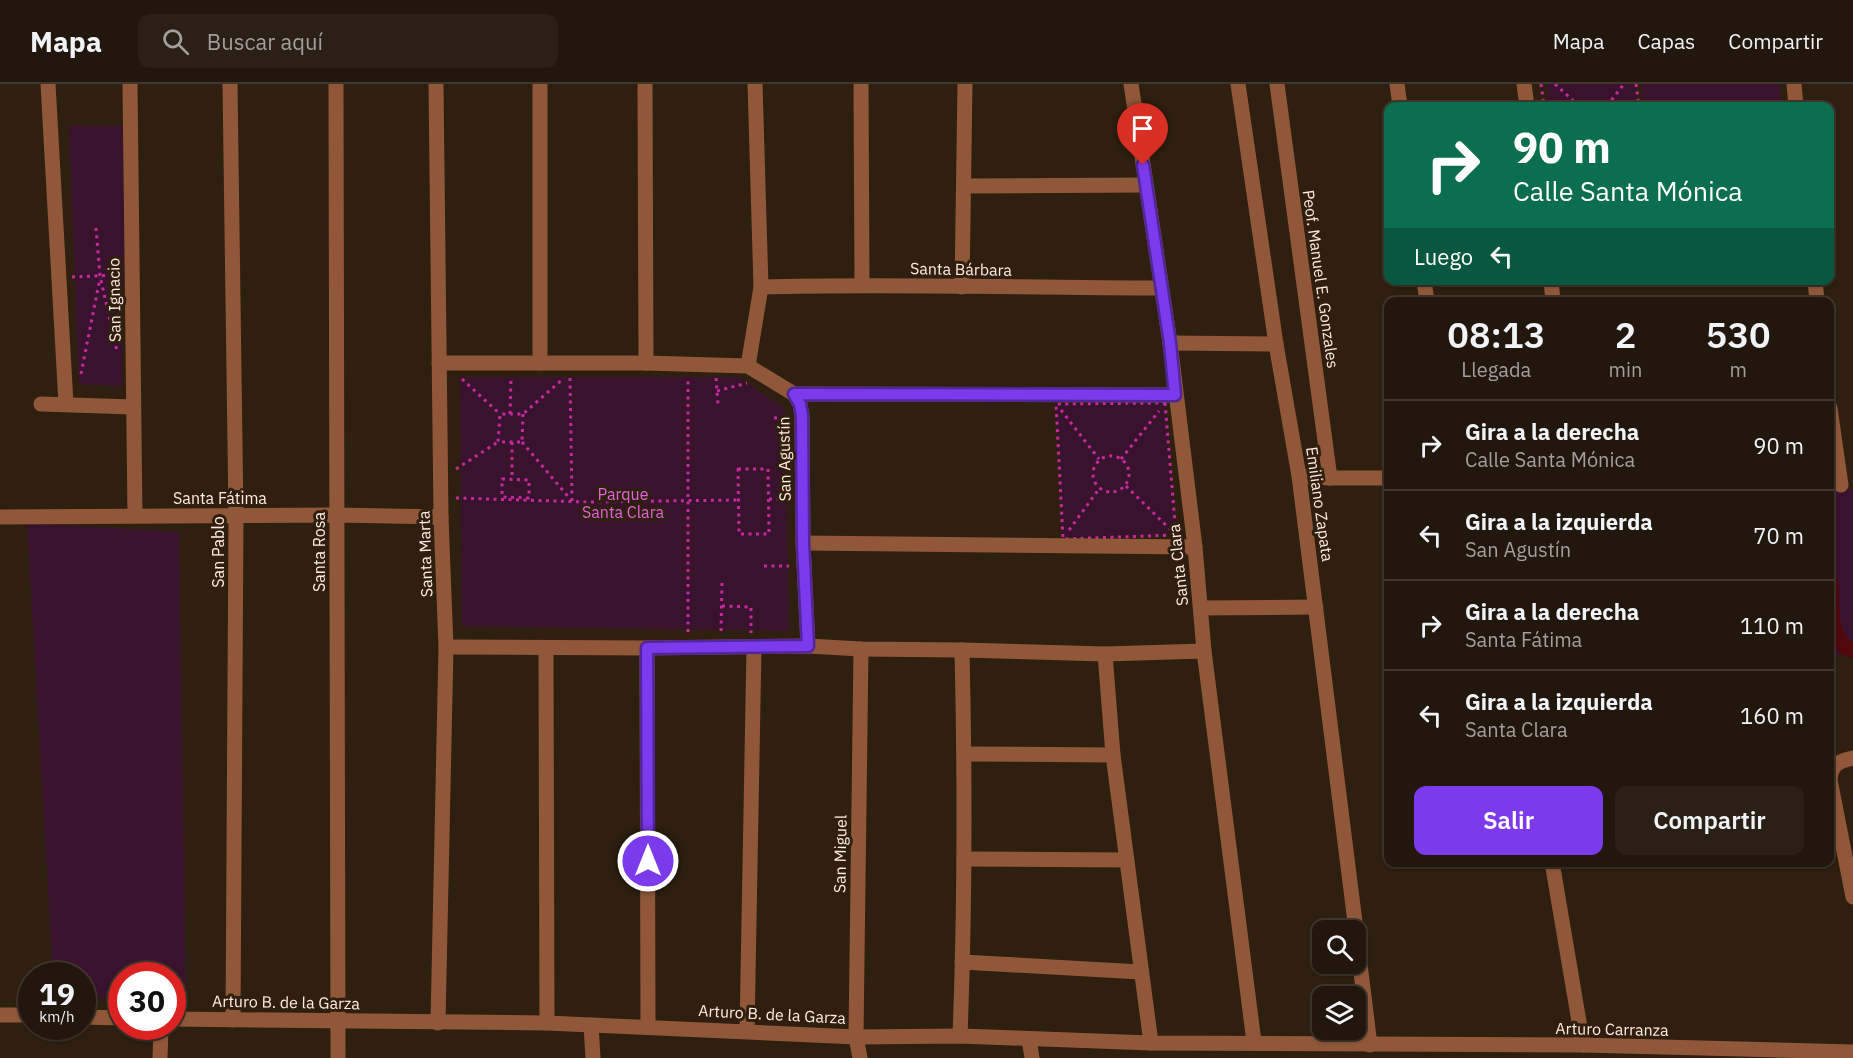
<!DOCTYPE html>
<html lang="es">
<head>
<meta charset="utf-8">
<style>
	:root { --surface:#22170c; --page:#2a2015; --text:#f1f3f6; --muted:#a29f9d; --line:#3f362d; --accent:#7c3aed }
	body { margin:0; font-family:"IBM Plex Sans",sans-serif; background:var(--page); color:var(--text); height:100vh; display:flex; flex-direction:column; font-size:22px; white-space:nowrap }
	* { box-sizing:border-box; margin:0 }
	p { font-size:20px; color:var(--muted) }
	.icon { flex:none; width:33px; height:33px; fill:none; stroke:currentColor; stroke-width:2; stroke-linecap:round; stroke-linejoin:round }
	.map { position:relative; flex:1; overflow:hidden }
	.side { position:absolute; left:1384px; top:213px; width:450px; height:570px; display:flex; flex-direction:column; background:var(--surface); border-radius:12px; box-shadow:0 2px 4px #0004,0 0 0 2px var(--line) }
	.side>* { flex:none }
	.banner { position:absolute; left:1384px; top:18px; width:450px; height:183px; border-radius:12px; box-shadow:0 2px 4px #0004,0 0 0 2px var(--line); background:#0b6e4f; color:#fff; overflow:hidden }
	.buttons { position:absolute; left:1312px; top:836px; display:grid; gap:12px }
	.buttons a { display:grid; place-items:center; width:54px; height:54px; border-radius:12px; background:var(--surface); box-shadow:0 2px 4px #0004,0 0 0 2px var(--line); font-size:30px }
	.speed { position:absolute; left:18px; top:878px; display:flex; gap:12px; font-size:30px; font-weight:700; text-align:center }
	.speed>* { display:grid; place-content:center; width:78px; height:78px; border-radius:50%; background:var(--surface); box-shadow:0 2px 4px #0004,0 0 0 2px var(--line); line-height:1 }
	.speed small { font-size:15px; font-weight:400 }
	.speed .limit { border:9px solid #d22; background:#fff; color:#111 }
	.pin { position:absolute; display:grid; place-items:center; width:51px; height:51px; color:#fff; margin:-62px -26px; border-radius:50% 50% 50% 0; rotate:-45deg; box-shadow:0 0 6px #0007 }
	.pin .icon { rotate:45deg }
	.me { position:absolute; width:66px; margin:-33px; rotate:0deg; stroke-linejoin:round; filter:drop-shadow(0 0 4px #0008) }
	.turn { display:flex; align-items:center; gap:21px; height:126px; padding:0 30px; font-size:27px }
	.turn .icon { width:78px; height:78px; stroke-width:2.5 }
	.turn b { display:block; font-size:42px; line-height:51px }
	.then { display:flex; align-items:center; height:57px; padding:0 30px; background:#0003; gap:12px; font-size:22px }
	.eta { display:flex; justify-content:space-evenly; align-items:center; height:102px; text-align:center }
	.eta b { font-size:36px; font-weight:600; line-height:42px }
	.cta { display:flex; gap:12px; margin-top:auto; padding:12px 30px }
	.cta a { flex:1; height:69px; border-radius:12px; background:var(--accent); color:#fff; font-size:24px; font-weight:600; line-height:69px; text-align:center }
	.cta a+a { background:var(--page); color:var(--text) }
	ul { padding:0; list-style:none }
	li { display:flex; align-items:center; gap:18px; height:90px; padding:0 30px; border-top:2px solid var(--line) }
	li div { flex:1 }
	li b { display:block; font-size:22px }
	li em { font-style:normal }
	header { display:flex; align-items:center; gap:36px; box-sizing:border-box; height:84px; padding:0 30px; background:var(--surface); border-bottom:2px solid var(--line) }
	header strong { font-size:28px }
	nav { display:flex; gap:33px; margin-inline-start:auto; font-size:21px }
	.search { width:420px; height:54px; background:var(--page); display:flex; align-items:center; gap:15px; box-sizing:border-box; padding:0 21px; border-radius:12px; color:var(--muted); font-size:22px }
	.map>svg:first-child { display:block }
	.green { fill:#39132e }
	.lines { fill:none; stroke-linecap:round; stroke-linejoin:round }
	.canal { stroke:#50080a; stroke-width:16 }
	.path { stroke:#c7299d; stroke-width:3; stroke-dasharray:3 4.5; stroke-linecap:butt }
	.minor { stroke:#905839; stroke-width:15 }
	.route-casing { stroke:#51269a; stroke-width:15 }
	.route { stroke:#7c3aed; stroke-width:10 }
	.labels { text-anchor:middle; stroke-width:6; stroke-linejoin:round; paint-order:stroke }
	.street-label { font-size:16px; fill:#ffecdd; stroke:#2e1f10 }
	.park-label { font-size:16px; fill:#e860de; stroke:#2e1f10 }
</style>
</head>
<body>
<header>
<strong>Mapa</strong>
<div class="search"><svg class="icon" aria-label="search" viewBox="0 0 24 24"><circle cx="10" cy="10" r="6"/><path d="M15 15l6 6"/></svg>Buscar aquí</div>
<nav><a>Mapa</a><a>Capas</a><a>Compartir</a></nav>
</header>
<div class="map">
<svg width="1853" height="974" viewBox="0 0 1853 974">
	<rect width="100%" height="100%" fill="#2e1f10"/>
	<g class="green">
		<path d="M 1546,0 L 1635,0 L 1638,22 L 1549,22 Z"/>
		<path d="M 1641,0 L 1779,0 L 1781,20 L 1644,22 Z"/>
		<path d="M 69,42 L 127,42 L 122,302 L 79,300 Z"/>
		<path d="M 460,293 L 738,293 L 785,325 L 789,547 L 462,542 Z"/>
		<path d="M 1165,319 L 1176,451 L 1063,455 L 1056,320 Z"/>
		<rect x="1830" y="405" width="23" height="166"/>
		<path d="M 27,439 L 179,448 L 186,917 L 173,917 L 172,891 L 122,891 L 121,915 L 83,914 L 82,891 L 53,891 Z"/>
	</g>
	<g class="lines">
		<path class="canal" d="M 1830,498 C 1832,518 1827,560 1853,566"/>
		<g class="path">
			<path d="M 1541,0 L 1544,22"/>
			<path d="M 1555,0 L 1579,22"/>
			<path d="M 1636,0 L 1639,22"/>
			<path d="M 1607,22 L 1624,0"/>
			<path d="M 96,144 L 100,192 L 117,267"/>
			<path d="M 72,193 L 117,191"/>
			<path d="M 81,290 L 100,194"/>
			<path d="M 570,294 L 572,418"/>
			<path d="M 716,294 L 718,321"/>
			<path d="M 462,295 L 500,330"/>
			<path d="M 717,307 L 747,299"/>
			<path d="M 1165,319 L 1176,451 L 1063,455 L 1056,320 Z"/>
			<path d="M 1061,326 L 1099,375"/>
			<path d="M 510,330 L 511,294"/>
			<path d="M 523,330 L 522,358 L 498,358 L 500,330 L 523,330 L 564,294"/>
			<path d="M 774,334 L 788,333"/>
			<path d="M 512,358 L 512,395"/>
			<path d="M 522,358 L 571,416"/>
			<circle cx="1111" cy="390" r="18"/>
			<path d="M 1121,375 L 1159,327"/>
			<path d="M 456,385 L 498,358"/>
			<path d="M 738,385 L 768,385 L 769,450 L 739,450 Z"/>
			<path d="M 502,395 L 529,396 L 529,414 L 502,413 Z"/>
			<path d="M 1126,402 L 1172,447"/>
			<path d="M 456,414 L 586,418 L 738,416"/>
			<path d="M 769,415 L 789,415"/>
			<path d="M 1069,446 L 1099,405"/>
			<path d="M 764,482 L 789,482"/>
			<path d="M 722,522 L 751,523 L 751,549"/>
			<path d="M 721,547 L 722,498"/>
			<path d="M 688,548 L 688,294"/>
		</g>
		<g class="minor">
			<path d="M 48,0 L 66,320"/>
			<path d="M 130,0 L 135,432"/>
			<path d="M 230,0 L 236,432 L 233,936"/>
			<path d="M 336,0 L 338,974"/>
			<path d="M 436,0 L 441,433 L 446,563 L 438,939"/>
			<path d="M 645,0 L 646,279"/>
			<path d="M 861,0 L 862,200"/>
			<path d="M 1131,0 L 1170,259 L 1195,463 L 1204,567 L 1254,958"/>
			<path d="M 1238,0 L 1276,260 L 1299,392 L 1356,846"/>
			<path d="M 1277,0 L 1330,394"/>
			<path d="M 1397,0 L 1400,22"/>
			<path d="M 1524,0 L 1527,22"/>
			<path d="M 1794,0 L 1796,22"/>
			<path d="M 964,102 L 1145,101"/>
			<path d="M 1424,196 L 1427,218"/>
			<path d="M 1551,196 L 1553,218"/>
			<path d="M 1815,196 L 1817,218"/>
			<path d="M 761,203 C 894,199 1027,204 1160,204"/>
			<path d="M 962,203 L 965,0"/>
			<path d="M 1170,259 L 1276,260"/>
			<path d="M 439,279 L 646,279 L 748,282 L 794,310 L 800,320 L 802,332 L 803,459 L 808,562"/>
			<path d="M 540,279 L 540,0"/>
			<path d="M 748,282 L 761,203 L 755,0"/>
			<path d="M 794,310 L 1175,311"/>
			<path d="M 41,320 L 133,323"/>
			<path d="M 1830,324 L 1841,401"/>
			<path d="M 1299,392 L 1330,394 L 1389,394"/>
			<path d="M 0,433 L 337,431 L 441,433"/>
			<path d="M 803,459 L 1195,463"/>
			<path d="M 1201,524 L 1316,523"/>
			<path d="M 446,563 L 647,564 L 808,562 L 861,565 L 962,566 L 1105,570 L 1204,567"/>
			<path d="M 546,564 L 547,939"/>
			<path d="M 647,564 L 648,943"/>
			<path d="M 1105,570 L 1113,671 L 1151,959"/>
			<path d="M 965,670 L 1113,671"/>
			<path d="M 1853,674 C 1839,677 1831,680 1830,696 L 1853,813"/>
			<path d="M 964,775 L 1126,776"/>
			<path d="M 1552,778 L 1583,961"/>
			<path d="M 1356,848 L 1370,961"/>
			<path d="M 962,878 L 1141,888"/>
			<path d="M 0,931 L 32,931"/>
			<path d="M 82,933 L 122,934"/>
			<path d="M 172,935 L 547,939 L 856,953 L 960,952 L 1151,959 L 1583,961 L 1853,968"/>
			<path d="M 591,941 L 593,974"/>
			<path d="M 747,947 L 754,563"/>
			<path d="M 960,952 C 965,823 965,695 962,566"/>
			<path d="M 1029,955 L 1032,974"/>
			<path d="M 160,974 L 161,942"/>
			<path d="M 860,974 L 856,953 L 861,565"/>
		</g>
	</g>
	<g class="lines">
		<g class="route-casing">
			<path id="route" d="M 648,777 L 647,564 L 808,562 L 803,459 L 802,332 L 800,320 L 794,310 L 1175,311 L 1170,259 L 1143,81"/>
		</g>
		<use href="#route" class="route"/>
	</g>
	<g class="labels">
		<g class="street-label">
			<text transform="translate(961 185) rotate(1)" y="6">Santa Bárbara</text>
			<text transform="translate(1321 195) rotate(82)" y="6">Peof. Manuel E. Gonzales</text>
			<text transform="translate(114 216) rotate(-91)" y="6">San Ignacio</text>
			<text transform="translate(784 375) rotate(-91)" y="6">San Agustín</text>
			<text x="220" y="420">Santa Fátima</text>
			<text transform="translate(1320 420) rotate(82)" y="6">Emiliano Zapata</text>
			<text transform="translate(218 468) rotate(-90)" y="6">San Pablo</text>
			<text transform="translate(319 468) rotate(-90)" y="6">Santa Rosa</text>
			<text transform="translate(425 470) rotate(-92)" y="6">Santa Marta</text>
			<text transform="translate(1178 481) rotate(-96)" y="6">Santa Clara</text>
			<text transform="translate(840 770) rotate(-89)" y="6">San Miguel</text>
			<text transform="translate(286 918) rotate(1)" y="6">Arturo B. de la Garza</text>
			<text transform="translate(772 930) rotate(3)" y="6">Arturo B. de la Garza</text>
			<text transform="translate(1612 945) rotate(1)" y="6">Arturo Carranza</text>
		</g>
		<g class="park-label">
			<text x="623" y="416">Parque<tspan x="623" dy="18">Santa Clara</tspan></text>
		</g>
	</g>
</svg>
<div class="buttons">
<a><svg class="icon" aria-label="search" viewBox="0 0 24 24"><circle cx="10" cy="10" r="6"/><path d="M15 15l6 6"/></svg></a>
<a><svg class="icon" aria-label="layers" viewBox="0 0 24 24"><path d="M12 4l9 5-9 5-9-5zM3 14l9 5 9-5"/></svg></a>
</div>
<div class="speed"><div>19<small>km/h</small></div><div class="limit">30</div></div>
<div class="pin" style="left:1143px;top:81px;background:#d93025"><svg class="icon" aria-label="arrive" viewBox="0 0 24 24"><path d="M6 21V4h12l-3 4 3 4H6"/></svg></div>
<svg class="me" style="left:648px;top:777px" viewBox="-20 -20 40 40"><circle r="17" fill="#7c3aed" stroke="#fff" stroke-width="3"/><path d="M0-11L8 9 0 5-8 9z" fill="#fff"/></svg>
<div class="banner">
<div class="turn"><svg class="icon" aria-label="right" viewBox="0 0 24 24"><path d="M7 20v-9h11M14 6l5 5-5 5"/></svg><div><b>90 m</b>Calle Santa Mónica</div></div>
<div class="then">Luego<svg class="icon" aria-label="left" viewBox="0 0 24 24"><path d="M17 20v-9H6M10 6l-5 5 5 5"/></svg></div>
</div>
<section class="side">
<div class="eta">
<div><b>08:13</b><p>Llegada</p></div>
<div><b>2</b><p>min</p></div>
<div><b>530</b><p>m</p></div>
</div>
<ul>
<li><svg class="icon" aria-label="right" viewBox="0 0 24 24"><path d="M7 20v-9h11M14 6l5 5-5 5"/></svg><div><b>Gira a la derecha</b><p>Calle Santa Mónica</p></div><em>90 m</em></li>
<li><svg class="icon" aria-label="left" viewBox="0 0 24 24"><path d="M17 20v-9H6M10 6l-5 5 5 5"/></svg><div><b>Gira a la izquierda</b><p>San Agustín</p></div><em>70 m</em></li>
<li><svg class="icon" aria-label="right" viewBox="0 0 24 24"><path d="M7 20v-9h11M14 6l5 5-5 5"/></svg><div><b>Gira a la derecha</b><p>Santa Fátima</p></div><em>110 m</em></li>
<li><svg class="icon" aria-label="left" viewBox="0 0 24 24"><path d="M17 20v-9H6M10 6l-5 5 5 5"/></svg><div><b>Gira a la izquierda</b><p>Santa Clara</p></div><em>160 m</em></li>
</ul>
<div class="cta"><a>Salir</a><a>Compartir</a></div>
</section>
</div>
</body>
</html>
